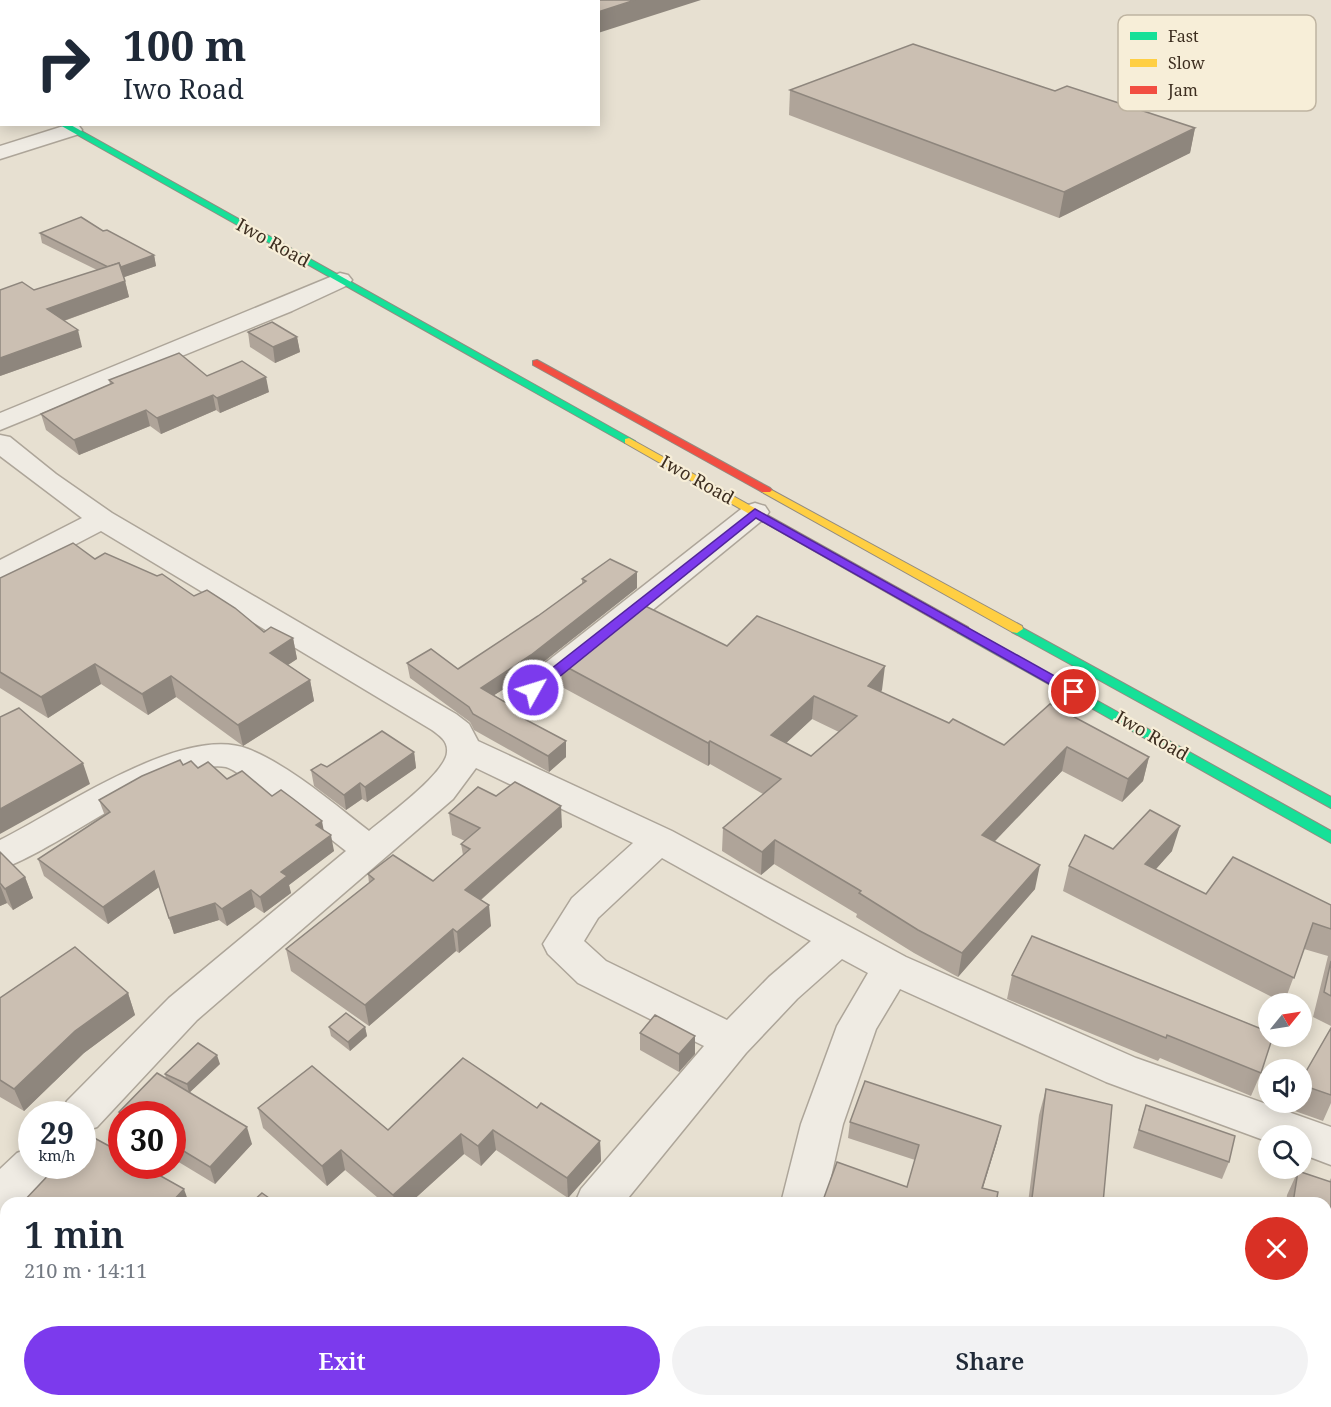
<!DOCTYPE html>
<html lang="en">
<head>
<meta charset="utf-8">
<style>
	:root { --surface:#fff; --page:#f2f2f3; --text:#1f2937; --muted:#747a83; --accent:#7c3aed }
	body { margin:0; font-family:"Noto Serif",serif; background:var(--page); color:var(--text); height:100vh; display:flex; flex-direction:column; font-size:22px; white-space:nowrap }
	* { box-sizing:border-box; margin:0 }
	p { font-size:20px; color:var(--muted) }
	.icon { flex:none; width:33px; height:33px; fill:none; stroke:currentColor; stroke-width:2; stroke-linecap:round; stroke-linejoin:round }
	.map { position:relative; flex:1; overflow:hidden }
	.panel { position:absolute; left:0px; top:1197px; width:1332px; height:210px; display:flex; flex-direction:column; background:var(--surface); border-radius:18px 18px 0 0; box-shadow:0 3px 15px #0003 }
	.panel>* { flex:none }
	.hud { position:absolute; left:0px; top:0px; width:600px; height:126px; box-shadow:0 3px 15px #0003; background:#fff; color:var(--text); overflow:hidden }
	.needle { width:39px; rotate:60deg }
	.buttons { position:absolute; left:1258px; top:993px; display:grid; gap:12px }
	.buttons a { display:grid; place-items:center; width:54px; height:54px; border-radius:50%; background:var(--surface); box-shadow:0 3px 15px #0003; font-size:30px }
	.speed { position:absolute; left:18px; top:1101px; display:flex; gap:12px; font-size:30px; font-weight:700; text-align:center }
	.speed>* { display:grid; place-content:center; width:78px; height:78px; border-radius:50%; background:var(--surface); box-shadow:0 3px 15px #0003; line-height:1 }
	.speed small { font-size:15px; font-weight:400 }
	.speed .limit { border:9px solid #d22; background:#fff; color:#111 }
	.pin { position:absolute; display:grid; place-items:center; width:51px; height:51px; color:#fff; margin:-26px; border:3px solid #fff; border-radius:50%; box-shadow:0 2px 6px #0007 }
	.me { position:absolute; width:66px; margin:-33px; rotate:51deg; stroke-linejoin:round; filter:drop-shadow(0 0 4px #0008) }
	.turn { display:flex; align-items:center; gap:21px; height:126px; padding:0 24px; font-size:27px }
	.turn .icon { width:78px; height:78px; stroke-width:2.5 }
	.turn b { display:block; font-size:42px; line-height:51px }
	.round { display:grid; place-items:center; flex:none; width:63px; height:63px; border-radius:32px; background:var(--page) }
	.summary { display:flex; align-items:center; justify-content:space-between; height:102px; padding:0 24px }
	h1 { font-size:36px; font-weight:600; line-height:45px }
	.primary-button { display:flex; gap:12px; margin-top:auto; padding:12px 24px }
	.primary-button a { flex:1; height:69px; border-radius:36px; background:var(--accent); color:#fff; font-size:24px; font-weight:600; line-height:69px; text-align:center }
	.primary-button a+a { background:var(--page); color:var(--text) }
	.map>svg:first-child { display:block }
	.lines { fill:none; stroke-linecap:round; stroke-linejoin:round }
	.street-casing { stroke:#ada599; stroke-width:3 }
	.fast-casing { stroke:#928b80; stroke-width:2 }
	.slow-casing { stroke:#928b80; stroke-width:2 }
	.jam-casing { stroke:#928b80; stroke-width:2 }
	.street { fill:#efebe3; fill-rule:evenodd }
	.fast { fill:#16e098; fill-rule:evenodd }
	.slow { fill:#ffcf43; fill-rule:evenodd }
	.jam { fill:#f24e42; fill-rule:evenodd }
	.wall { fill:#afa499; fill-rule:evenodd }
	.shaded-wall { fill:#8e867d }
	.building { fill:#cbbfb2; stroke:#8e867d; stroke-width:1.5; fill-rule:evenodd }
	.route { fill:#7c3aed; stroke:#51269a; stroke-width:1.5 }
	.labels { text-anchor:middle; stroke-width:4.5; stroke-linejoin:round; paint-order:stroke }
	.street-label { font-size:18px; fill:#3d2e20; stroke:#f7eed8 }
	.key { fill:#f7eed8; stroke:#bfb4a1; stroke-width:1.5 }
	.key-label { font-size:16px; fill:#3d2e20 }
</style>
</head>
<body>
<div class="map">
<svg width="1331" height="1407" viewBox="0 0 1331 1407">
	<rect width="100%" height="100%" fill="#e7e0d1"/>
	<g class="lines">
		<g class="street-casing">
			<g id="street">
				<path d="M 70,124 L 79,126 L 82,130 L 79,134 L 0,159 L 0,146 Z"/>
				<path d="M 340,273 L 348,275 L 352,280 L 348,285 L 292,311 L 0,430 L 0,413 Z"/>
				<path d="M 0,435 L 10,437 L 56,474 L 112,513 L 456,714 L 469,724 L 478,741 L 672,831 L 906,957 L 1136,1058 L 1331,1127 L 1331,1165 L 1302,1154 L 1302,1136 L 1269,1136 L 1269,1142 L 1106,1082 L 900,989 L 876,1029 L 843,1124 L 825,1203 L 781,1203 L 801,1124 L 837,1026 L 868,973 L 842,959 L 797,999 L 746,1053 L 624,1203 L 575,1203 L 581,1189 L 704,1046 L 578,983 L 548,954 L 543,944 L 572,898 L 633,843 L 476,768 L 453,799 L 197,1020 L 97,1127 L 82,1132 L 82,1114 L 61,1114 L 67,1101 L 169,998 L 346,851 C 313,825 281,799 246,779 C 240,775 233,769 226,767 C 173,757 56,852 0,869 L 0,840 C 59,811 183,723 248,749 C 289,765 334,804 369,831 C 387,816 446,773 447,752 C 448,741 440,736 432,730 L 101,531 L 11,578 L 0,581 L 0,560 L 82,518 L 0,456 ZM 662,858 L 811,941 L 769,977 L 727,1020 L 606,961 L 584,941 L 598,918 Z"/>
				<path d="M 755,503 L 765,506 L 769,512 L 765,518 L 545,698 L 533,701 L 521,698 L 517,690 L 521,682 L 745,506 Z"/>
				<path d="M 32,1147 L 32,1166 L 54,1166 L 47,1179 L 24,1203 L 6,1203 L 6,1215 L 0,1218 L 0,1169 L 17,1153 Z"/>
				<path d="M 441,1401 L 491,1401 L 488,1407 L 438,1407 Z"/>
			</g>
		</g>
		<g class="fast-casing">
			<g id="fast">
				<path d="M 58,124 L 69,124 L 635,441 L 633,443 L 625,443 Z"/>
				<path d="M 1017,625 L 1331,797 L 1331,808 L 1012,632 L 1011,629 Z"/>
				<path d="M 963,626 L 1331,831 L 1331,843 L 958,633 L 957,630 L 958,627 Z"/>
			</g>
		</g>
		<g class="slow-casing">
			<g id="slow">
				<rect x="0" y="88" width="2" height="5"/>
				<path d="M 629,438 L 968,627 L 969,630 L 968,633 L 958,633 L 625,443 L 625,439 Z"/>
				<path d="M 766,487 L 1022,626 L 1023,629 L 1017,633 L 1012,632 L 762,492 L 760,490 Z"/>
			</g>
		</g>
		<g class="jam-casing">
			<path id="jam" d="M 537,360 L 770,488 L 772,490 L 770,492 L 762,492 L 533,365 L 533,361 Z"/>
		</g>
		<use href="#street" class="street"/>
		<use href="#fast" class="fast"/>
		<use href="#slow" class="slow"/>
		<use href="#jam" class="jam"/>
	</g>
	<g class="wall">
		<path d="M 123,0 L 186,0 L 186,2 L 126,2 Z"/>
		<path d="M 350,0 L 701,0 L 598,2 L 350,2 Z"/>
		<path d="M 790,90 L 1055,91 L 1195,128 L 1190,153 L 1059,218 L 789,115 Z"/>
		<path d="M 103,231 L 154,255 L 156,266 L 124,277 L 129,297 L 64,321 L 82,347 L 0,376 L 0,290 L 34,290 L 97,270 L 42,243 L 40,233 Z"/>
		<path d="M 248,332 L 297,337 L 300,352 L 275,363 L 250,347 Z"/>
		<path d="M 207,376 L 269,392 L 220,413 L 216,410 L 161,434 L 150,426 L 79,455 L 46,430 L 41,414 L 110,384 L 109,380 Z"/>
		<path d="M 95,559 L 194,596 L 264,632 L 293,638 L 297,659 L 288,665 L 310,680 L 314,701 L 243,746 L 176,697 L 148,715 L 101,684 L 48,718 L 0,688 L 0,578 Z"/>
		<path d="M 582,579 L 637,588 L 532,671 L 494,695 L 520,711 L 520,717 L 566,741 L 566,757 L 549,772 L 540,767 L 474,730 L 470,722 L 410,678 L 407,663 L 458,669 L 538,616 L 582,584 Z"/>
		<path d="M 727,646 L 882,690 L 880,692 L 949,723 L 1004,745 L 1050,704 L 1149,757 L 1143,781 L 1122,802 L 1062,771 L 994,841 L 1035,889 L 958,977 L 914,953 L 856,917 L 857,914 L 774,864 L 761,875 L 722,851 L 723,828 L 763,794 L 710,764 L 708,766 L 562,687 L 561,664 ZM 812,719 L 839,732 L 811,756 L 786,743 Z"/>
		<path d="M 414,752 L 416,768 L 367,802 L 362,799 L 346,810 L 314,786 L 311,770 Z"/>
		<path d="M 183,765 L 198,768 L 272,796 L 324,830 L 334,851 L 289,885 L 291,893 L 264,913 L 255,907 L 227,926 L 219,920 L 174,934 L 159,887 L 108,924 L 44,876 L 38,859 L 105,816 L 99,800 Z"/>
		<path d="M 449,813 L 562,827 L 481,900 L 491,926 L 459,953 L 456,951 L 369,1026 L 291,971 L 286,949 L 369,883 L 368,874 L 433,881 L 463,855 L 461,844 L 465,841 L 452,835 Z"/>
		<path d="M 1113,849 L 1172,851 L 1156,869 L 1206,894 L 1331,905 L 1331,1026 L 1313,1017 L 1328,956 L 1304,949 L 1284,1003 L 1063,891 L 1069,866 Z"/>
		<path d="M 0,852 L 25,877 L 33,898 L 13,910 L 7,903 L 0,906 Z"/>
		<path d="M 1012,975 L 1269,1032 L 1261,1073 L 1251,1096 L 1160,1058 L 1158,1061 L 1007,999 Z"/>
		<path d="M 128,993 L 135,1015 L 84,1053 L 24,1111 L 0,1097 L 0,998 Z"/>
		<path d="M 329,1027 L 365,1027 L 367,1036 L 350,1051 L 331,1036 Z"/>
		<path d="M 1331,1028 L 1331,1103 L 1323,1121 L 1292,1110 L 1293,1102 L 1302,1102 L 1302,1080 Z"/>
		<path d="M 640,1033 L 695,1054 L 679,1072 L 640,1050 Z"/>
		<path d="M 220,1064 L 189,1093 L 252,1144 L 215,1184 L 172,1158 L 172,1114 L 122,1114 L 122,1119 L 119,1112 L 166,1079 L 165,1074 Z"/>
		<path d="M 1046,1089 L 1103,1203 L 1028,1203 L 1039,1115 Z"/>
		<path d="M 1146,1105 L 1229,1162 L 1222,1179 L 1133,1148 Z"/>
		<path d="M 258,1108 L 388,1130 L 537,1108 L 600,1141 L 601,1161 L 568,1198 L 496,1150 L 481,1166 L 464,1154 L 410,1203 L 384,1203 L 345,1170 L 327,1186 L 263,1128 Z"/>
		<path d="M 850,1122 L 997,1142 L 983,1188 L 907,1187 L 915,1160 L 848,1138 Z"/>
		<path d="M 1298,1171 L 1329,1182 L 1331,1178 L 1331,1331 L 1326,1329 L 1326,1203 L 1286,1203 L 1287,1195 Z"/>
		<path d="M 6,1219 L 6,1382 L 0,1378 L 0,1226 Z"/>
		<path d="M 141,1401 L 177,1401 L 172,1407 L 150,1407 Z"/>
		<path d="M 478,1401 L 728,1401 L 726,1407 L 478,1407 Z"/>
		<path d="M 788,1401 L 920,1401 L 919,1407 L 798,1407 L 798,1404 Z"/>
	</g>
	<g class="shaded-wall">
		<rect x="147" y="0" width="39" height="2"/>
		<path d="M 635,0 L 701,0 L 598,33 L 598,12 Z"/>
		<path d="M 1195,128 L 1190,153 L 1059,218 L 1064,192 Z"/>
		<path d="M 154,255 L 156,266 L 116,280 L 114,269 Z"/>
		<path d="M 125,281 L 129,297 L 52,325 L 47,309 Z"/>
		<path d="M 78,330 L 82,347 L 0,376 L 0,358 Z"/>
		<path d="M 297,337 L 300,352 L 275,363 L 273,347 Z"/>
		<path d="M 266,377 L 269,392 L 220,413 L 217,398 Z"/>
		<path d="M 213,395 L 216,410 L 161,434 L 157,418 Z"/>
		<path d="M 146,410 L 150,426 L 79,455 L 74,440 Z"/>
		<path d="M 637,572 L 637,588 L 532,671 L 482,703 L 481,688 Z"/>
		<path d="M 293,638 L 297,659 L 274,674 L 270,653 Z"/>
		<path d="M 95,664 L 101,684 L 48,718 L 41,697 Z"/>
		<path d="M 885,666 L 882,690 L 865,709 L 868,686 Z"/>
		<path d="M 171,676 L 176,697 L 148,715 L 142,694 Z"/>
		<path d="M 310,680 L 314,701 L 243,746 L 238,725 Z"/>
		<path d="M 814,696 L 812,719 L 770,758 L 771,735 Z"/>
		<path d="M 566,741 L 566,757 L 549,772 L 548,756 Z"/>
		<path d="M 710,741 L 710,764 L 708,766 L 708,743 Z"/>
		<path d="M 1067,747 L 1062,771 L 978,859 L 982,835 Z"/>
		<path d="M 414,752 L 416,768 L 367,802 L 365,787 Z"/>
		<path d="M 1149,757 L 1143,781 L 1122,802 L 1128,779 Z"/>
		<path d="M 83,763 L 90,784 L 0,834 L 0,809 Z"/>
		<path d="M 360,783 L 362,799 L 346,810 L 344,795 Z"/>
		<path d="M 561,806 L 562,827 L 468,911 L 465,890 Z"/>
		<path d="M 322,821 L 325,837 L 316,825 Z"/>
		<path d="M 1180,826 L 1172,851 L 1138,889 L 1145,864 Z"/>
		<path d="M 331,835 L 334,851 L 289,885 L 291,893 L 264,913 L 260,897 L 281,872 Z"/>
		<path d="M 775,840 L 774,864 L 761,875 L 762,852 Z"/>
		<path d="M 1040,865 L 1035,889 L 958,977 L 962,953 Z"/>
		<path d="M 154,871 L 159,887 L 108,924 L 103,907 Z"/>
		<path d="M 25,877 L 33,898 L 13,910 L 5,889 Z"/>
		<path d="M 0,885 L 7,903 L 0,906 Z"/>
		<path d="M 251,890 L 255,907 L 227,926 L 222,909 Z"/>
		<path d="M 215,903 L 219,920 L 174,934 L 169,918 Z"/>
		<path d="M 489,905 L 491,926 L 459,953 L 457,932 Z"/>
		<path d="M 453,929 L 456,951 L 369,1026 L 365,1005 Z"/>
		<path d="M 128,993 L 135,1015 L 84,1053 L 24,1111 L 14,1089 L 75,1031 Z"/>
		<path d="M 365,1027 L 367,1036 L 350,1051 L 348,1042 Z"/>
		<path d="M 695,1036 L 695,1054 L 679,1072 L 679,1054 Z"/>
		<path d="M 217,1055 L 220,1064 L 189,1093 L 187,1084 Z"/>
		<path d="M 1001,1126 L 997,1142 L 978,1203 L 982,1188 Z"/>
		<path d="M 247,1127 L 252,1144 L 215,1184 L 210,1167 Z"/>
		<path d="M 493,1130 L 496,1150 L 481,1166 L 478,1146 Z"/>
		<path d="M 461,1134 L 464,1154 L 410,1203 L 395,1203 L 393,1195 Z"/>
		<path d="M 600,1141 L 601,1161 L 568,1198 L 567,1178 Z"/>
		<path d="M 341,1150 L 345,1170 L 327,1186 L 322,1166 Z"/>
		<path d="M 184,1189 L 189,1203 L 171,1203 Z"/>
		<path d="M 167,1401 L 177,1401 L 172,1407 L 161,1407 Z"/>
		<path d="M 642,1401 L 646,1401 L 646,1407 L 639,1407 Z"/>
		<path d="M 722,1401 L 728,1401 L 726,1407 L 720,1407 Z"/>
	</g>
	<g class="building">
		<path d="M 363,0 L 635,0 L 598,12 L 598,2 L 367,2 Z"/>
		<path d="M 913,44 L 1055,91 L 1067,86 L 1195,128 L 1064,192 L 790,90 Z"/>
		<path d="M 81,217 L 103,231 L 107,230 L 154,255 L 121,267 L 119,263 L 108,267 L 40,233 Z"/>
		<path d="M 119,263 L 125,281 L 47,309 L 78,330 L 0,358 L 0,290 L 22,282 L 34,290 Z"/>
		<path d="M 272,322 L 297,337 L 273,347 L 248,332 Z"/>
		<path d="M 179,353 L 207,376 L 242,361 L 266,377 L 217,398 L 213,395 L 157,418 L 146,410 L 74,440 L 41,414 L 113,383 L 109,380 Z"/>
		<path d="M 73,543 L 95,559 L 105,553 L 157,576 L 162,574 L 194,596 L 207,590 L 235,608 L 264,632 L 271,627 L 293,638 L 270,653 L 310,680 L 238,725 L 171,676 L 142,694 L 95,664 L 41,697 L 0,672 L 0,578 Z"/>
		<path d="M 610,559 L 637,572 L 531,655 L 481,688 L 520,711 L 515,714 L 566,741 L 548,756 L 539,751 L 473,714 L 469,707 L 407,663 L 431,649 L 458,669 L 538,616 L 586,581 L 582,579 Z"/>
		<path d="M 637,602 L 727,646 L 757,616 L 885,666 L 868,686 L 949,723 L 953,719 L 1004,745 L 1050,704 L 1149,757 L 1128,779 L 1067,747 L 982,835 L 1040,865 L 962,953 L 918,930 L 859,893 L 861,891 L 775,840 L 762,852 L 723,828 L 781,779 L 710,741 L 708,743 L 561,664 ZM 814,696 L 857,716 L 811,756 L 771,735 Z"/>
		<path d="M 19,708 L 83,763 L 0,809 L 0,717 Z"/>
		<path d="M 382,731 L 414,752 L 365,787 L 360,783 L 344,795 L 311,770 L 321,764 L 327,767 Z"/>
		<path d="M 180,760 L 183,765 L 191,761 L 198,768 L 208,762 L 227,779 L 242,771 L 272,796 L 281,790 L 292,798 L 322,821 L 316,825 L 331,835 L 281,872 L 287,876 L 260,897 L 251,890 L 222,909 L 215,903 L 169,918 L 154,871 L 103,907 L 38,859 L 110,812 L 99,800 L 142,776 Z"/>
		<path d="M 515,782 L 561,806 L 465,890 L 489,905 L 457,932 L 453,929 L 365,1005 L 286,949 L 374,879 L 368,874 L 393,855 L 433,881 L 470,849 L 461,844 L 480,828 L 449,813 L 478,787 L 496,796 Z"/>
		<path d="M 1150,810 L 1180,826 L 1145,864 L 1206,894 L 1233,857 L 1331,905 L 1331,929 L 1313,923 L 1294,978 L 1069,866 L 1085,835 L 1113,849 Z"/>
		<path d="M 0,852 L 25,877 L 5,889 L 0,883 Z"/>
		<path d="M 1032,936 L 1269,1032 L 1269,1036 L 1273,1036 L 1261,1073 L 1167,1035 L 1166,1038 L 1012,975 Z"/>
		<path d="M 75,947 L 128,993 L 75,1031 L 14,1089 L 0,1080 L 0,998 Z"/>
		<path d="M 1331,961 L 1331,996 L 1324,992 Z"/>
		<path d="M 346,1013 L 365,1027 L 348,1042 L 329,1027 Z"/>
		<path d="M 655,1015 L 695,1036 L 679,1054 L 640,1033 Z"/>
		<path d="M 1331,1028 L 1331,1095 L 1302,1085 L 1304,1075 Z"/>
		<path d="M 198,1043 L 217,1055 L 187,1084 L 165,1074 Z"/>
		<path d="M 463,1058 L 537,1108 L 541,1103 L 600,1141 L 567,1178 L 493,1130 L 478,1146 L 461,1134 L 393,1195 L 341,1150 L 322,1166 L 258,1108 L 312,1066 L 388,1130 Z"/>
		<path d="M 157,1073 L 247,1127 L 210,1167 L 172,1144 L 172,1114 L 123,1114 L 119,1112 Z"/>
		<path d="M 865,1081 L 1001,1126 L 982,1188 L 998,1192 L 996,1203 L 822,1203 L 837,1162 L 907,1187 L 919,1145 L 850,1122 Z"/>
		<path d="M 1046,1089 L 1112,1105 L 1103,1203 L 1054,1203 L 1032,1198 Z"/>
		<path d="M 1146,1105 L 1235,1136 L 1229,1162 L 1139,1130 Z"/>
		<path d="M 87,1134 L 122,1153 L 122,1166 L 143,1166 L 184,1189 L 171,1203 L 22,1203 L 57,1166 L 82,1166 L 82,1139 Z"/>
		<path d="M 1298,1171 L 1331,1182 L 1331,1303 L 1326,1301 L 1326,1203 L 1293,1203 Z"/>
		<path d="M 262,1193 L 276,1203 L 251,1203 Z"/>
		<path d="M 6,1219 L 6,1367 L 0,1363 L 0,1226 Z"/>
		<path d="M 149,1401 L 167,1401 L 161,1407 L 158,1407 Z"/>
		<path d="M 478,1401 L 642,1401 L 639,1407 L 488,1407 L 478,1403 Z"/>
		<path d="M 674,1401 L 722,1401 L 720,1407 L 690,1407 Z"/>
		<path d="M 800,1401 L 920,1401 L 919,1407 L 800,1407 Z"/>
	</g>
	<path class="route" d="M 755,509 L 1078,689 L 1080,692 L 1078,695 L 1069,695 L 756,518 L 538,694 L 528,694 L 526,690 L 528,687 Z"/>
	<g class="labels">
		<g class="street-label">
			<text transform="translate(273 243) rotate(29)" y="6">Iwo Road</text>
			<text transform="translate(697 480) rotate(29)" y="6">Iwo Road</text>
			<text transform="translate(1152 736) rotate(30)" y="6">Iwo Road</text>
		</g>
	</g>
	<rect x="1118" y="15" width="198" height="96" rx="9" class="key"/>
	<rect x="1130" y="32" width="27" height="8" fill="#16e098"/>
	<rect x="1130" y="59" width="27" height="8" fill="#ffcf43"/>
	<rect x="1130" y="86" width="27" height="8" fill="#f24e42"/>
	<g class="key-label">
		<text x="1168" y="42">Fast</text>
		<text x="1168" y="69">Slow</text>
		<text x="1168" y="96">Jam</text>
	</g>
</svg>
<div class="buttons">
<a><svg class="needle" viewBox="-14 -14 28 28"><path d="M0-13l5 13h-10z" fill="#e53935"/><path d="M0 13l5-13h-10z" fill="#747a83"/></svg></a>
<a><svg class="icon" aria-label="sound" viewBox="0 0 24 24"><path d="M4 9h4l5-4v14l-5-4H4zM17 9q2 3 0 6"/></svg></a>
<a><svg class="icon" aria-label="search" viewBox="0 0 24 24"><circle cx="10" cy="10" r="6"/><path d="M15 15l6 6"/></svg></a>
</div>
<div class="speed"><div>29<small>km/h</small></div><div class="limit">30</div></div>
<div class="pin" style="left:1074px;top:692px;background:#d93025"><svg class="icon" aria-label="arrive" viewBox="0 0 24 24"><path d="M6 21V4h12l-3 4 3 4H6"/></svg></div>
<svg class="me" style="left:533px;top:690px" viewBox="-20 -20 40 40"><circle r="17" fill="#7c3aed" stroke="#fff" stroke-width="3"/><path d="M0-11L8 9 0 5-8 9z" fill="#fff"/></svg>
<div class="hud">
<div class="turn"><svg class="icon" aria-label="right" viewBox="0 0 24 24"><path d="M7 20v-9h11M14 6l5 5-5 5"/></svg><div><b>100 m</b>Iwo Road</div></div>
</div>
<section class="panel">
<div class="summary"><div><h1>1 min</h1><p>210 m · 14:11</p></div><a class="round" style="background:#d93025;color:#fff"><svg class="icon" aria-label="close" viewBox="0 0 24 24"><path d="M6 6l12 12M18 6L6 18"/></svg></a></div>
<div class="primary-button"><a>Exit</a><a>Share</a></div>
</section>
</div>
</body>
</html>
